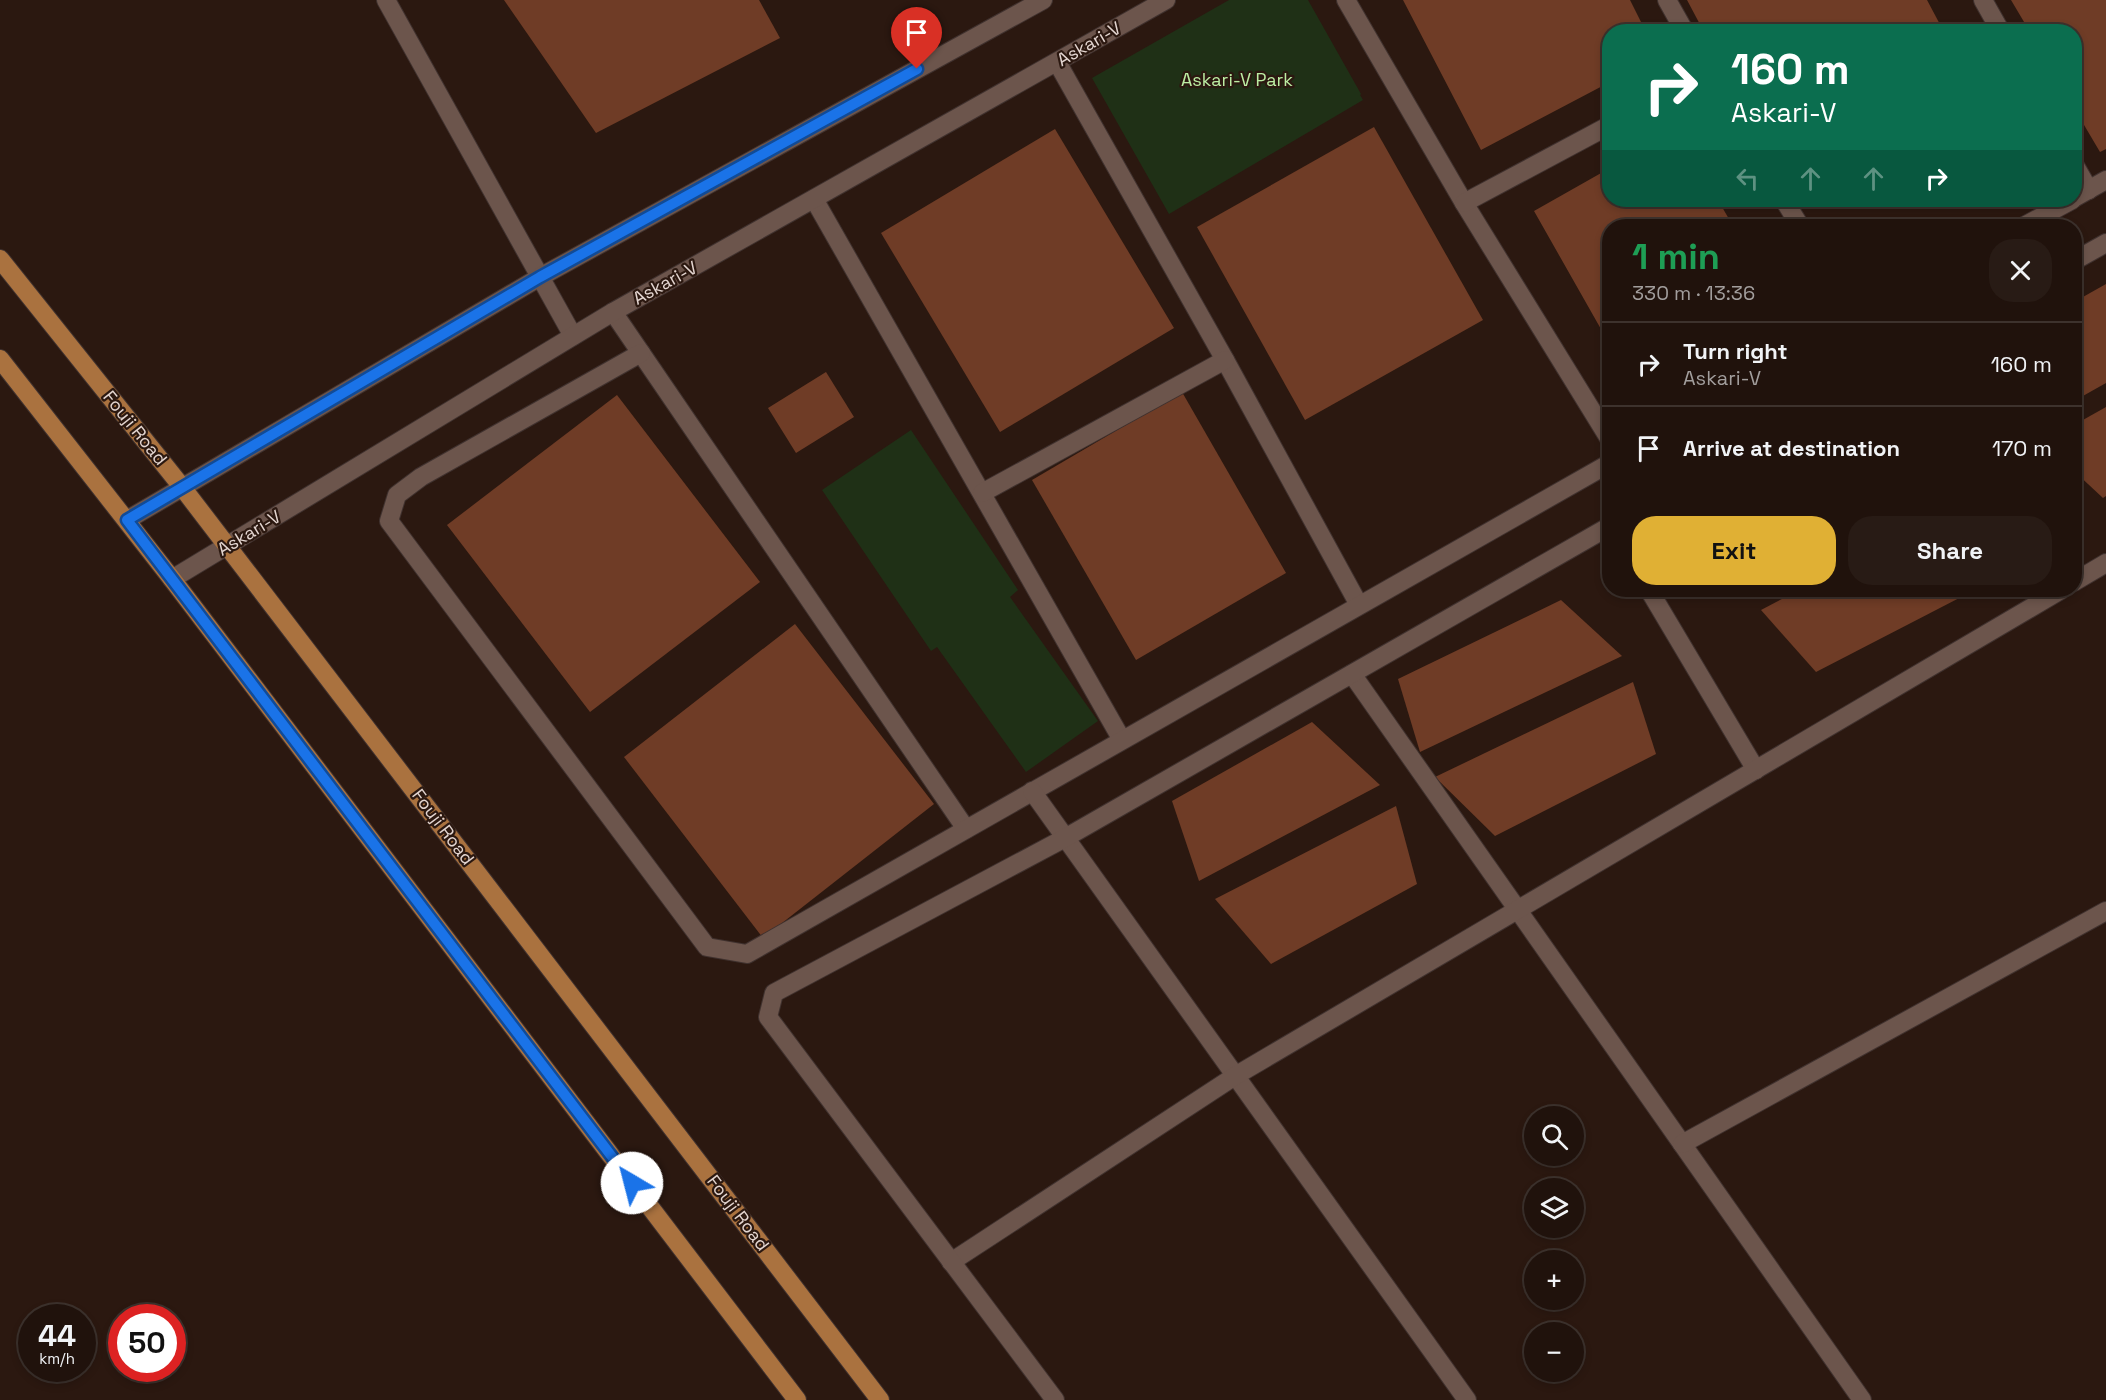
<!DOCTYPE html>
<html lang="en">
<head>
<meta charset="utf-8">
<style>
	:root { --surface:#20120c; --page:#281b15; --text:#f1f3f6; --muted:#a29e9d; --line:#3d322d; --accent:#e0b034 }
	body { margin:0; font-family:"Space Grotesk",sans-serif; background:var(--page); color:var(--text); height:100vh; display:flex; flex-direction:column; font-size:22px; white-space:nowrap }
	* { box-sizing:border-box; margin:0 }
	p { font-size:20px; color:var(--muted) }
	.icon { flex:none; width:33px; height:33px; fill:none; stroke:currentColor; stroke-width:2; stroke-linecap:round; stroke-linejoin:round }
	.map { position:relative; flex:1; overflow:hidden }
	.sheet { position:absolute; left:1602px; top:219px; width:480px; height:378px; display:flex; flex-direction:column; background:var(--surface); border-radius:24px; box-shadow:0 3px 9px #0003,0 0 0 2px var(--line) }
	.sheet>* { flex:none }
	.guide { position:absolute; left:1602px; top:24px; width:480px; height:183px; border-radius:24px; box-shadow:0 3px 9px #0003,0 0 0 2px var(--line); background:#0b6e4f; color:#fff; overflow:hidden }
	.fabs { position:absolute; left:1524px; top:1106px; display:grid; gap:12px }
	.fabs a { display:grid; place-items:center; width:60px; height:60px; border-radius:50%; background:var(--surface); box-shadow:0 3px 9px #0003,0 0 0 2px var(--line); font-size:30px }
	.speed { position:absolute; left:18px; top:1304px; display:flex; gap:12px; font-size:30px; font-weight:700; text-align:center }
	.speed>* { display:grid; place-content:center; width:78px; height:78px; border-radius:50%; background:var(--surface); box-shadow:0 3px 9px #0003,0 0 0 2px var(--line); line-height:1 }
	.speed small { font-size:15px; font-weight:400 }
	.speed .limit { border:9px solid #d22; background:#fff; color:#111 }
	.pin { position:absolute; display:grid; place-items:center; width:51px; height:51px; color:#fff; margin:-62px -26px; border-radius:50% 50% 50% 0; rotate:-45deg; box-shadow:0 0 6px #0007 }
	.pin .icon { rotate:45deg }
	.me { position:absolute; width:66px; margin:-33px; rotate:323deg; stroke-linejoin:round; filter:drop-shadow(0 0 4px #0008) }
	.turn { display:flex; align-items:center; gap:21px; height:126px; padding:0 30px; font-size:27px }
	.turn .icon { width:78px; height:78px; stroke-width:2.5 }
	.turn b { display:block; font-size:42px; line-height:51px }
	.lanes { display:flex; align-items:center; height:57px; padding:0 30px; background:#0003; justify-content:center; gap:30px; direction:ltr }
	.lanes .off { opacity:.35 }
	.round { display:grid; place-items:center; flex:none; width:63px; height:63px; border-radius:24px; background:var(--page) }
	.overview { display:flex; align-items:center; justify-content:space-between; height:102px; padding:0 30px }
	h1 { font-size:36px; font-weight:700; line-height:45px; color:#1e9e55 }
	.button { display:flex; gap:12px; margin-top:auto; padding:12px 30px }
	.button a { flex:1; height:69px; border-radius:24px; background:var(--accent); color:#111; font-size:24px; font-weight:700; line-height:69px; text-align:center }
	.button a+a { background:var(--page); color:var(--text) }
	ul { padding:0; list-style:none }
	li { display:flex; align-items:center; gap:18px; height:84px; padding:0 30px; border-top:2px solid var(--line) }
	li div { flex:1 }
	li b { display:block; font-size:22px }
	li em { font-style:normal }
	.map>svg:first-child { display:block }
	.green { fill:#1f3016 }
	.building { fill:#6f3c26 }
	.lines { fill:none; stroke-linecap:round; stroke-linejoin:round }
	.minor-casing { stroke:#40322f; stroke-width:20 }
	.major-casing { stroke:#40322f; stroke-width:20 }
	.minor { stroke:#6c554c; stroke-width:18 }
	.major { stroke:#aa723f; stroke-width:18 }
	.route-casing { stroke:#114b97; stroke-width:15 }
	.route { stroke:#1a73e8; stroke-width:10 }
	.labels { text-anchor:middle; stroke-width:4.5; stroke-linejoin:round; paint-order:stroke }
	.street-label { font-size:18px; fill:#e4d6d1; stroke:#2b1810 }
	.park-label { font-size:18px; fill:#bceda3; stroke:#2b1810 }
</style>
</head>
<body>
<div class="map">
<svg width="2106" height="1400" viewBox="0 0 2106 1400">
	<rect width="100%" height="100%" fill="#2b1810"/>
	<g class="green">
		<path d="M 1229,0 L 1308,0 L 1361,94 L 1360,95 L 1363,100 L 1169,214 L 1092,78 Z"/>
		<path d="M 911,430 L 1018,590 L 1010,597 L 1098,721 L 1026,772 L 937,647 L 931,651 L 822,490 Z"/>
	</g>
	<g class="building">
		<path d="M 504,0 L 759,0 L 780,38 L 596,133 Z"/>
		<path d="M 1403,0 L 1630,0 L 1646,32 L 1610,32 L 1610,82 L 1481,150 Z"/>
		<path d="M 1687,0 L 1927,0 L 1944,32 L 1704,32 Z"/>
		<path d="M 2011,0 L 2106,0 L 2106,149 L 2100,152 L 2074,108 L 2074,32 L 2030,32 Z"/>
		<path d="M 1374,127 L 1483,320 L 1305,420 L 1197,227 Z"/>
		<path d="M 1055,129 L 1174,328 L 1000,432 L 881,233 Z"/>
		<path d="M 1610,168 L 1610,200 L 1718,200 L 1733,226 L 1610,226 L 1610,345 L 1534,211 Z"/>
		<path d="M 2106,284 L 2106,383 L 2074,401 L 2074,302 Z"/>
		<path d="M 826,372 L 854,417 L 796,453 L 768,408 Z"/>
		<path d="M 1182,392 L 1286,573 L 1136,660 L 1032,480 Z"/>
		<path d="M 617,395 L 760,582 L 590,712 L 447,525 Z"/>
		<path d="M 2106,407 L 2106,496 L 2103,498 L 2074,471 L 2074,425 Z"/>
		<path d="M 1799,590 L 1965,590 L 1967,594 L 1816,672 L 1761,610 Z"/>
		<path d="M 1561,600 L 1622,656 L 1420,752 L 1398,679 Z"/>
		<path d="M 795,624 L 934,804 L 763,938 L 624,757 Z"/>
		<path d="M 1633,682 L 1656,754 L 1495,836 L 1435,777 Z"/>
		<path d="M 1312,722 L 1380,785 L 1199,881 L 1172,801 Z"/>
		<path d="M 1396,806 L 1417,884 L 1271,964 L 1215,899 Z"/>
	</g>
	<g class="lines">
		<g class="minor-casing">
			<g id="minor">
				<path d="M 386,0 L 573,336"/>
				<path d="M 1346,0 L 1464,203 L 1610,440"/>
				<path d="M 1667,0 L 1685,32"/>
				<path d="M 1983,0 L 2001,32"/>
				<path d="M 1057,62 L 1225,360 L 1359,605"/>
				<path d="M 2074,164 L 2089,190"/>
				<path d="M 2074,198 L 2106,180"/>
				<path d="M 814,199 L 1122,740"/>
				<path d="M 1784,200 L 1800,226"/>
				<path d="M 1464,203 L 1610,125"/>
				<path d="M 2024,226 L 2072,200"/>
				<path d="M 2074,261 L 2106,243"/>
				<path d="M 613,312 L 966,829"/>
				<path d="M 641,353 L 421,477 L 397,495 L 389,521 L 707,947 L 747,954 L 1610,463"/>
				<path d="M 982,493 L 1225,360"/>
				<path d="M 127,520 L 540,277 L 1043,0"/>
				<path d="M 172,579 L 613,312 L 1166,0"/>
				<path d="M 2074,582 L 2106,563"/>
				<path d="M 1649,590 L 1756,770"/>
				<path d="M 1352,674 L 1862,1400"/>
				<path d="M 1032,791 L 1467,1400"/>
				<path d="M 1682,1144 L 2106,911"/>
				<path d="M 951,1262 L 1235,1076 L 2061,590"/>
				<path d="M 1055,1400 L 768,1017 L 774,993 L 1065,838 L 1610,526"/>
			</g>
		</g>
		<g class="major-casing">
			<g id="major">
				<path d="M 0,259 L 182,487 L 880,1400"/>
				<path d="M 0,359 L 172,579 L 797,1400"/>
			</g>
		</g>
		<use href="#minor" class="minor"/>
		<use href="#major" class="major"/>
	</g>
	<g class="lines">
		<g class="route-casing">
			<path id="route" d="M 632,1183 L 127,520 L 540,277 L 917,69"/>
		</g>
		<use href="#route" class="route"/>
	</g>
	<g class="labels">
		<g class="street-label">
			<text transform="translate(1089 44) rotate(-30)" y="6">Askari-V</text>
			<text transform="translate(665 283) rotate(-29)" y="6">Askari-V</text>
			<text transform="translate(135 428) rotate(51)" y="6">Fouji Road</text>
			<text transform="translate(249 533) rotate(-31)" y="6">Askari-V</text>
			<text transform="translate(443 827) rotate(53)" y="6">Fouji Road</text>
			<text transform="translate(738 1213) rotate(53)" y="6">Fouji Road</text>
		</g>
		<g class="park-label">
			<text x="1237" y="86">Askari-V Park</text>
		</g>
	</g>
</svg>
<div class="fabs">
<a><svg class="icon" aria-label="search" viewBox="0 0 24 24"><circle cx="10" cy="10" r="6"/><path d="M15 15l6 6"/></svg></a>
<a><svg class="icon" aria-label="layers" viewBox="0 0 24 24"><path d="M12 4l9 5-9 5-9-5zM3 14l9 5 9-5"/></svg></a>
<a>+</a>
<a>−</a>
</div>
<div class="speed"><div>44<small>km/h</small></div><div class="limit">50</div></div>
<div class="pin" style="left:917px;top:69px;background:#d93025"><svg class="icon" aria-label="arrive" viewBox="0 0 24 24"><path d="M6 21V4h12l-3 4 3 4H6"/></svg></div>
<svg class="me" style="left:632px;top:1183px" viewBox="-20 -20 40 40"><circle r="19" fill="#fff"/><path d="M0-13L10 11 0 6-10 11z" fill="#1a73e8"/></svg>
<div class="guide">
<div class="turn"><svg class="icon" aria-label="right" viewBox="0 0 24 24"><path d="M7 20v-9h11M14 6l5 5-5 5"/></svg><div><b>160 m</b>Askari-V</div></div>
<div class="lanes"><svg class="icon off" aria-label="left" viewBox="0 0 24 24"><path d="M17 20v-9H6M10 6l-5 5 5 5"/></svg><svg class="icon off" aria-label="ahead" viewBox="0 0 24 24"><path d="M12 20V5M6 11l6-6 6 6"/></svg><svg class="icon off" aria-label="ahead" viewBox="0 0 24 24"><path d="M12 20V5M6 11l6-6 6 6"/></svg><svg class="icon" aria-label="right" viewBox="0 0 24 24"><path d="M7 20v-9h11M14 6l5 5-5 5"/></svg></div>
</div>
<section class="sheet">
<div class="overview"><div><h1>1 min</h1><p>330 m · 13:36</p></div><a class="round"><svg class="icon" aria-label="close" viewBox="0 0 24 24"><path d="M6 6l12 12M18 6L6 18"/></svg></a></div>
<ul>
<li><svg class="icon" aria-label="right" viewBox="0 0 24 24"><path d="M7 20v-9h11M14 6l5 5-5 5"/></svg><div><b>Turn right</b><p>Askari-V</p></div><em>160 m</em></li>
<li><svg class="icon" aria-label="arrive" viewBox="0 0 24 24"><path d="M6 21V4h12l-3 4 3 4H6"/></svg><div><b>Arrive at destination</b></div><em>170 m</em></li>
</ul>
<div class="button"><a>Exit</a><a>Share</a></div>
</section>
</div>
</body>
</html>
